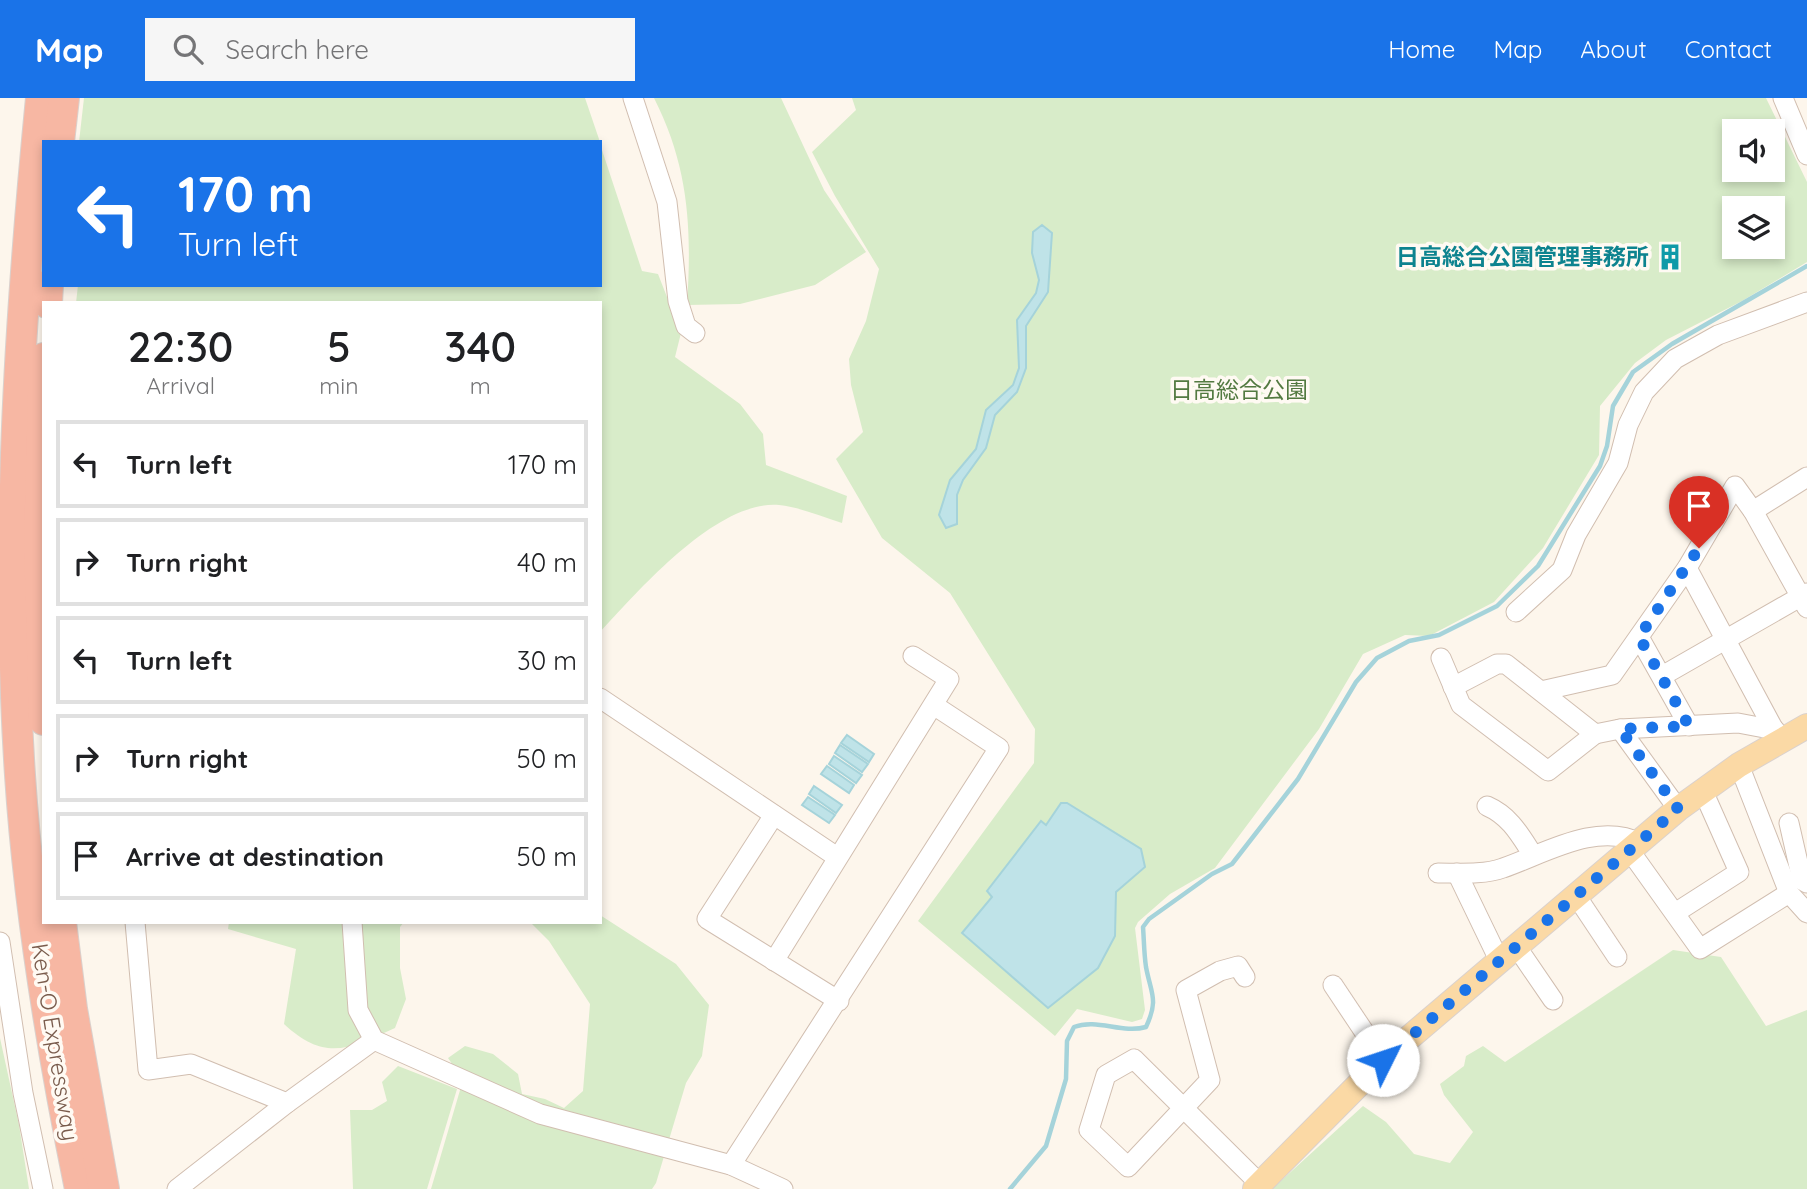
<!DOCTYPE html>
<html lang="en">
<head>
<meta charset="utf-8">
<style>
	:root { --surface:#fff; --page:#f6f6f6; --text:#202124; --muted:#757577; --line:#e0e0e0; --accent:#1a73e8 }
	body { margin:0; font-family:Quicksand,"Noto Sans JP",sans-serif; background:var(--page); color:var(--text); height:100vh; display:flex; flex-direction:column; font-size:26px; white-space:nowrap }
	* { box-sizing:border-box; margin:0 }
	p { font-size:23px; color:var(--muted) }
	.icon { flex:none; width:38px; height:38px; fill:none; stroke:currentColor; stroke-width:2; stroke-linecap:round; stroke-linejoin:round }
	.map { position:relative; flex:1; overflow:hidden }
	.details { position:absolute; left:42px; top:203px; width:560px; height:623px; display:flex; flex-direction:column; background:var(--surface); border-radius:0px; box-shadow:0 4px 10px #0003 }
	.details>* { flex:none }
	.hud { position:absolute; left:42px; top:42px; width:560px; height:147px; border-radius:0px; box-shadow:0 4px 10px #0003; background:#1a73e8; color:#fff; overflow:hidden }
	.buttons { position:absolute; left:1722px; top:21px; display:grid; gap:14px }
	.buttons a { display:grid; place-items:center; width:63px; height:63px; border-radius:0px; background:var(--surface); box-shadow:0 4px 10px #0003; font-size:35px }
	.pin { position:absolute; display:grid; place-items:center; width:60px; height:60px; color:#fff; margin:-72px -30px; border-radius:50% 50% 50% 0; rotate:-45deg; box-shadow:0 0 7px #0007 }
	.pin .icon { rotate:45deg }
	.me { position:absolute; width:77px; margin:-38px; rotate:49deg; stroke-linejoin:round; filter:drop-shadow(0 0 5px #0008) }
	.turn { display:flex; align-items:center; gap:24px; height:147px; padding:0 21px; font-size:32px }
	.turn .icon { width:91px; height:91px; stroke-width:2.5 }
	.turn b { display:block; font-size:49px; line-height:60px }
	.eta { display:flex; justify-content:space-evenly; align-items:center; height:119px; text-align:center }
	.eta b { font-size:42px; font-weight:600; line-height:49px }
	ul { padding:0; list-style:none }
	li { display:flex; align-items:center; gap:21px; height:88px; margin:0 14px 10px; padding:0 7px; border:4px solid var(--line); border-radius:0px }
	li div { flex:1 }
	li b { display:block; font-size:26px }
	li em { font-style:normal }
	header { display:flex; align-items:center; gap:42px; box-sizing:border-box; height:98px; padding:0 35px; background:var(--accent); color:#fff }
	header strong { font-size:33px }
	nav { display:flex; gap:38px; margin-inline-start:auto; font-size:24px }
	.search { width:490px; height:63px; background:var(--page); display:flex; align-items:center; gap:18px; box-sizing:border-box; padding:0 24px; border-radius:0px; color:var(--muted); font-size:26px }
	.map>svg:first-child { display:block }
	.green { fill:#d8ecc9; fill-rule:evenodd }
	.water { fill:#bfe3e8; stroke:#a5d3da; stroke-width:2 }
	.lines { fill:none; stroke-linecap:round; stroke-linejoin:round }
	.stream { stroke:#a5d3da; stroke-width:4.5 }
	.minor-casing { stroke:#d1beb0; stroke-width:21 }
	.major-casing { stroke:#dad1cd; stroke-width:26 }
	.highway-casing { stroke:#dad1cd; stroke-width:32 }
	.minor { stroke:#fff; stroke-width:19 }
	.major { stroke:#fbd9a5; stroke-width:24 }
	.highway { stroke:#f7b7a3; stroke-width:30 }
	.route { stroke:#1a73e8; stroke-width:12; stroke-dasharray:0 21.6 }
	.labels { text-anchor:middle; stroke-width:7; stroke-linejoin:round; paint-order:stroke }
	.culture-label { font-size:23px; font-weight:bold; fill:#0d838f; stroke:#fffaf3; text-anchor:end }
	.park-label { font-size:23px; fill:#537a41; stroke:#fffaf3 }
	.street-label { font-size:23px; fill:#7a5c4d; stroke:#fffaf3 }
</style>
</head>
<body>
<header>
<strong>Map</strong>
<div class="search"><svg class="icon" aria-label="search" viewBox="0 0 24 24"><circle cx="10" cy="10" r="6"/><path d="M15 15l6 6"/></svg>Search here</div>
<nav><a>Home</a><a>Map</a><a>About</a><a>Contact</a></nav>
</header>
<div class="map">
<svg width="1807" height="1091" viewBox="0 0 1807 1091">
	<rect width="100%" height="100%" fill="#fdf6ec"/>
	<g class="green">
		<path d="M 84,0 L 585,0 L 600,44 L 79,44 Z"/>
		<path d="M 654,0 L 781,0 L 824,92 L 866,154 L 815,187 L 740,206 L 687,207 C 692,131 689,69 654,0 Z"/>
		<path d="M 852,0 L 1766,0 L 1807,84 L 1807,164 L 1742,203 L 1666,242 L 1635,265 L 1600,308 L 1599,357 L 1543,450 L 1494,504 L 1429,538 L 1405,537 L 1363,556 L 1319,631 L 1215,770 L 1170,796 L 1138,824 L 1135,830 L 1145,912 L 1142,921 L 1132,924 L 1077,911 L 1055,938 L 918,823 L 1034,665 L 1035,631 L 950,495 L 882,440 L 836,361 L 863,334 L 851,287 L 849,261 L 866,223 L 879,171 L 835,98 L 812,54 L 856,12 ZM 1734,33 L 1773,33 L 1773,72 L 1734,72 ZM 1734,110 L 1773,110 L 1773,149 L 1734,149 Z"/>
		<path d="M 600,46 L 642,173 L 658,176 L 681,235 L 675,259 L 740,306 L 763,336 L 766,367 L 847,398 L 842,425 C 822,419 800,409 779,407 C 717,402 640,491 600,534 L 600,205 L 76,205 L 78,187 L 600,187 Z"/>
		<path d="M 600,817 L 676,866 L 709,907 L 702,958 L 686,985 L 656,1085 L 652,1091 L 431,1091 L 463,982 L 448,960 L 465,948 L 493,956 L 518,976 L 522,996 L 545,1001 L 564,1010 L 583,993 L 590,906 L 549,843 L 530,824 L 600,824 Z"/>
		<path d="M 229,824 L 404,824 L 400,829 L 400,870 L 406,901 L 395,930 C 350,950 326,965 284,926 L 296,851 L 228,831 Z"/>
		<path d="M 1673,852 L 1721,859 L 1766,928 L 1807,912 L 1807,1091 L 1272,1091 L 1363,1008 L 1386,1024 L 1414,1056 L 1450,1065 L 1473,1034 L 1444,997 L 1440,986 L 1464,968 L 1466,958 L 1483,948 L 1505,964 Z"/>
		<path d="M 0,940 L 19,1027 L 29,1091 L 0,1091 Z"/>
		<path d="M 398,968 L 457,991 L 427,1091 L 353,1091 L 350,1012 L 372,1012 L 387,1003 L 382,984 Z"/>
	</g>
	<g class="water">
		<path d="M 1042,127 L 1052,135 L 1048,194 L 1026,228 L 1026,270 L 1017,294 L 995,317 L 986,350 L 963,382 L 957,397 L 957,426 L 946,430 L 939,417 L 950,382 L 976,351 L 986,312 L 1013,287 L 1019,270 L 1017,222 L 1036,195 L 1039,182 L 1032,155 L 1033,134 Z"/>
		<path d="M 847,637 L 874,656 L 869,664 L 841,645 Z"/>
		<path d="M 840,647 L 868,666 L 862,674 L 835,655 Z"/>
		<path d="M 834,658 L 862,677 L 856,685 L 829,666 Z"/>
		<path d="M 827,668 L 854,687 L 849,695 L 821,676 Z"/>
		<path d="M 814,688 L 842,707 L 836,715 L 809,696 Z"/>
		<path d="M 808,699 L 835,717 L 829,725 L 802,707 Z"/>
		<path d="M 1061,705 L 1067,705 L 1141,751 L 1145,769 L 1116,794 L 1115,838 L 1098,870 L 1048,910 L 962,835 L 992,799 L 987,793 L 1041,723 L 1046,727 Z"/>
	</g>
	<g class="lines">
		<path class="stream" d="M 1010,1091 L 1046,1048 L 1066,981 L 1067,943 L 1074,929 C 1097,920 1122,936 1146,929 C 1159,901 1151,896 1146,869 C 1144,856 1144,842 1143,829 L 1149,821 L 1212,776 L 1232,766 L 1298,681 L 1356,584 L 1377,560 L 1409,543 L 1439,537 L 1497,508 L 1538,468 L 1600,368 L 1607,348 L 1613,308 L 1633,274 L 1672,246 L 1807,168"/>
		<g class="minor-casing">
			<g id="minor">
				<path d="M 633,0 L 667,104 L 678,203 L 686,228 L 695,235"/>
				<path d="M 1783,0 L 1807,57"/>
				<path d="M 1753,413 L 1807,379"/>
				<path d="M 1687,470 L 1780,643"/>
				<path d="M 1516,514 L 1562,472 L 1576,437 L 1618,365 L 1628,327 L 1644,294 L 1675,261 L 1718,237 L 1807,204"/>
				<path d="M 1639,539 L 1689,628"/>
				<path d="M 1441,560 L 1461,607 L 1548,673 L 1595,636"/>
				<path d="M 1662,578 L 1807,495"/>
				<path d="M 1453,589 L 1497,566 L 1506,566 L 1595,636 L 1620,631 L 1678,711"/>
				<path d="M 1541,593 L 1612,577 L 1687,470 L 1735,388 L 1753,413 L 1807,510"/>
				<path d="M 600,600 L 837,759"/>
				<path d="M 1620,631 L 1738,625 L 1775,632"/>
				<path d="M 1739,667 L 1789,795 L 1807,815"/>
				<path d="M 1487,708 C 1510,718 1520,737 1533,757"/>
				<path d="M 774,717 L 707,821 L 839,903"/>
				<path d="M 1789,725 L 1802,782 L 1807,785"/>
				<path d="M 1630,753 L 1700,851 L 1789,795"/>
				<path d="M 1438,775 C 1458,775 1484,777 1503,770 C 1544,756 1597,723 1640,745"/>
				<path d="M 1457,775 L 1499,862"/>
				<path d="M 1577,799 L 1617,859"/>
				<path d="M 1675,815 L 1739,774 L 1703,693"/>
				<path d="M 135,824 L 148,972 L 191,966 L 287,1005"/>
				<path d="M 352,824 L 358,912 L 374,942 L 540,1016 L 731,1067 L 783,1091"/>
				<path d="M 0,844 L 23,995 L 43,1091"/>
				<path d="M 1516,848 L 1553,902"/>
				<path d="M 774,863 L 949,581 L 913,558"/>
				<path d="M 1245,879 L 1238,868 L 1220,873 L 1186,892 L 1210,982 L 1128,1069 L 1089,1032 L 1106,977 L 1134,961 L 1260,1086"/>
				<path d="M 1333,887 L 1383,962"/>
				<path d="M 731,1067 L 999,650 L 935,608"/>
				<path d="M 177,1091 L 287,1005 L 374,942"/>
			</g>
		</g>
		<g class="major-casing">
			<path id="major" d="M 1255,1091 L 1383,962 L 1678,711 L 1739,667 L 1807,628"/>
		</g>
		<g class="highway-casing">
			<g id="highway">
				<path d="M 41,0 C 19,225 5,451 20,677 C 29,816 52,954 80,1091"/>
				<path d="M 59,44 L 64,0"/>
				<path d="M 47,205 L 48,187"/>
				<path d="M 44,260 L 39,444 L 44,622"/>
				<path d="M 61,824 L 72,911 L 104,1091"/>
			</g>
		</g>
		<use href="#minor" class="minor"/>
		<use href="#major" class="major"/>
		<use href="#highway" class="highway"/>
	</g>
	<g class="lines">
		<path class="route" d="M 1383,962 L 1678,711 L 1620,631 L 1689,628 L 1639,539 L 1699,450"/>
	</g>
	<defs>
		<g id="building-bare" transform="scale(2.1)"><path d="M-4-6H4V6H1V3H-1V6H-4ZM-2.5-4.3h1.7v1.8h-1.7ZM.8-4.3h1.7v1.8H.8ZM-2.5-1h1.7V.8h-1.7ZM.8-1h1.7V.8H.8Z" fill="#0f9aa8" stroke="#fffaf3" stroke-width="2.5" paint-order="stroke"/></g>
	</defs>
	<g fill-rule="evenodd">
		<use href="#building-bare" x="1670" y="159"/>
	</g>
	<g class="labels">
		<g class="culture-label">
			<text x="1649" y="167">日高総合公園管理事務所</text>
		</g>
		<g class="park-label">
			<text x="1239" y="300">日高総合公園</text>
		</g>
		<g class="street-label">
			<text transform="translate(55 944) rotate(81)" y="8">Ken-O Expressway</text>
		</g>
	</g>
</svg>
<div class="buttons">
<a><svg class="icon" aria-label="sound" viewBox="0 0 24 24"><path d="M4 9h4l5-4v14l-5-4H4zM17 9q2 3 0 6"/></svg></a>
<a><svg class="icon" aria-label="layers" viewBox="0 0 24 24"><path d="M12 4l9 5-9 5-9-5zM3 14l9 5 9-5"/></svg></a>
</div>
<div class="pin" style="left:1699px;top:450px;background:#d93025"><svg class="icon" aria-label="arrive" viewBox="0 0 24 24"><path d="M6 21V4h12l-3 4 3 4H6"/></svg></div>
<svg class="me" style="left:1383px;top:962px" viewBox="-20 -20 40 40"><circle r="19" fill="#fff"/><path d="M0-13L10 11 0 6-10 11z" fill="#1a73e8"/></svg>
<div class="hud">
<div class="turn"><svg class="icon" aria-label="left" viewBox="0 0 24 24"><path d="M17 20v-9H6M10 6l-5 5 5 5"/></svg><div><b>170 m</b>Turn left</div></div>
</div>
<section class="details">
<div class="eta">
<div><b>22:30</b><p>Arrival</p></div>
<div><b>5</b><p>min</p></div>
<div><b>340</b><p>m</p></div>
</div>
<ul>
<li><svg class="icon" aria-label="left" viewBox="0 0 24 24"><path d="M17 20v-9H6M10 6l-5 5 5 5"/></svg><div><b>Turn left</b></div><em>170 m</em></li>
<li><svg class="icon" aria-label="right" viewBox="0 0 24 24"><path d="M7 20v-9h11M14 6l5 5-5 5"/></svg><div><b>Turn right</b></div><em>40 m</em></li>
<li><svg class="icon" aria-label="left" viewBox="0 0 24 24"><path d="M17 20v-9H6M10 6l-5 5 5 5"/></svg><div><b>Turn left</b></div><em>30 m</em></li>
<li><svg class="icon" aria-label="right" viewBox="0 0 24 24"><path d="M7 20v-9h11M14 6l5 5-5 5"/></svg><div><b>Turn right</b></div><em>50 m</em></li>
<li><svg class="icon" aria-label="arrive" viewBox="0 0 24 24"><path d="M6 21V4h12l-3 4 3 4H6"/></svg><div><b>Arrive at destination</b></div><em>50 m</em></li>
</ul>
</section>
</div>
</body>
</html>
